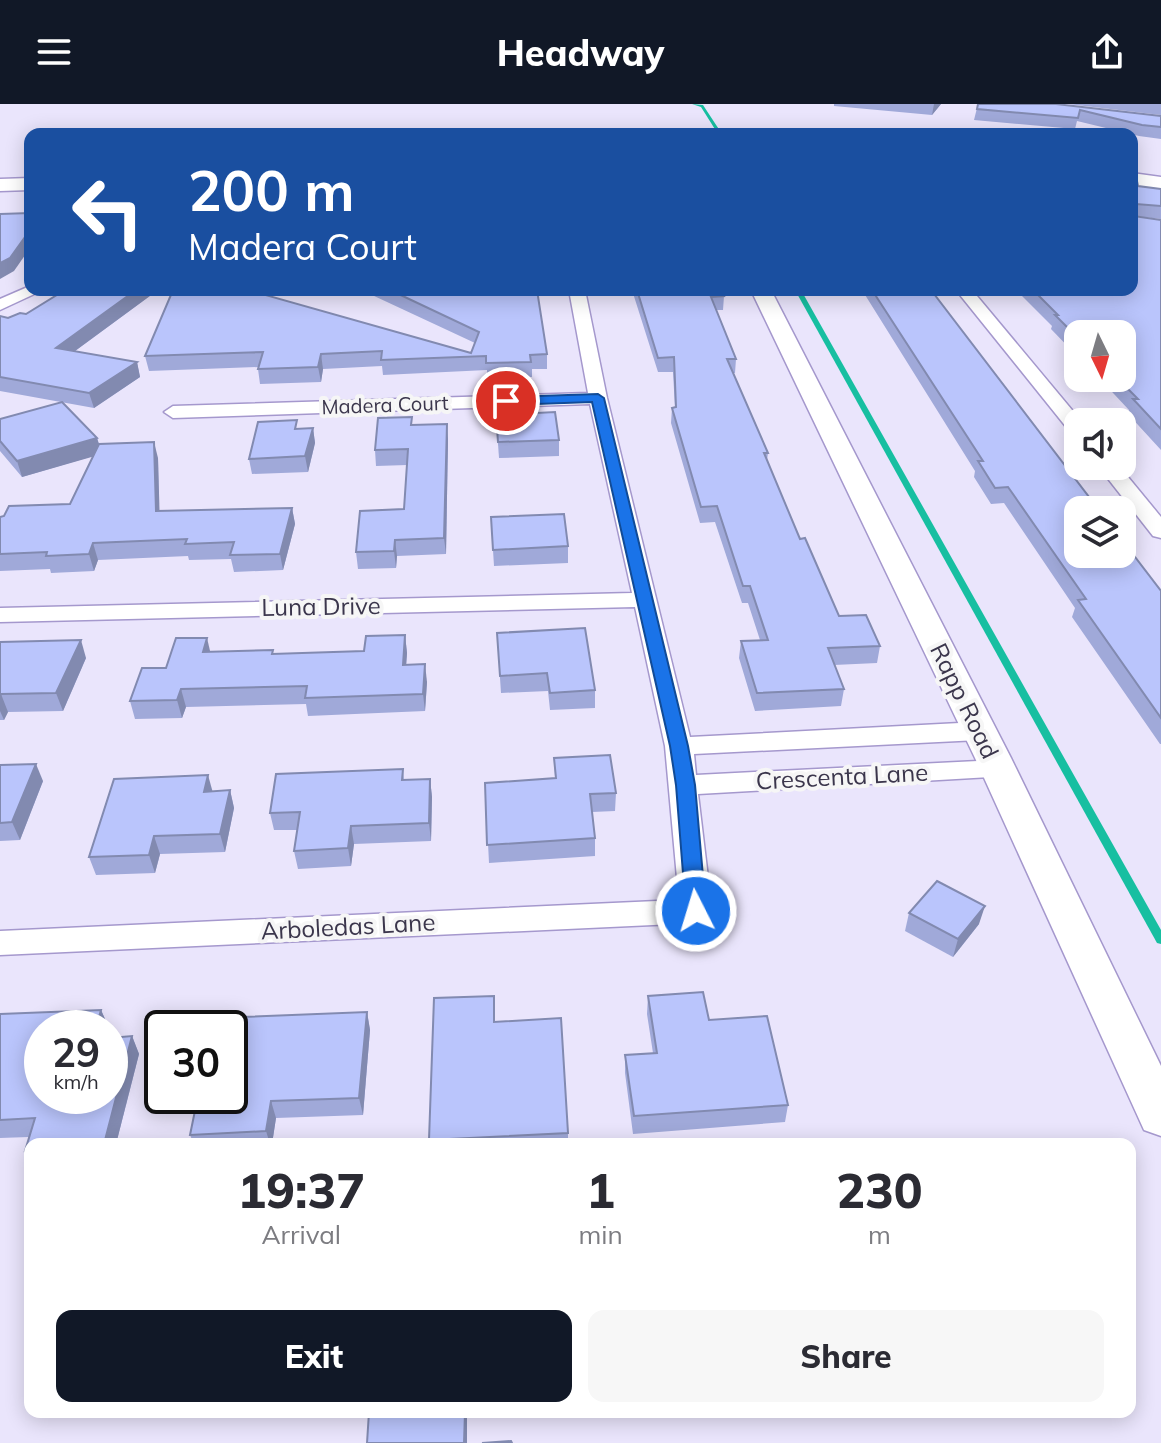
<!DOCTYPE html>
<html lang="en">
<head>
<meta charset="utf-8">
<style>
	:root { --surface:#fff; --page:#f7f7f7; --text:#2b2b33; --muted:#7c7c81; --accent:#111827 }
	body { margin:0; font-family:Mulish,sans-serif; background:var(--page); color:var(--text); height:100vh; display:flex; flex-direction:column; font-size:30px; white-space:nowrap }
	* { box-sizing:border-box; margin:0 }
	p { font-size:26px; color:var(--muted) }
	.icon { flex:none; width:44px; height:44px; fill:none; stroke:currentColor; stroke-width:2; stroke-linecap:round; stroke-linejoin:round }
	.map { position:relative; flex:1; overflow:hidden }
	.details { position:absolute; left:24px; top:1034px; width:1112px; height:280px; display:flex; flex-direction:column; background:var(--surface); border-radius:16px; box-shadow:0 4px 20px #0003 }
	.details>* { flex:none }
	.guide { position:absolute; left:24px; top:24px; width:1114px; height:168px; border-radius:16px; box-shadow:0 4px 20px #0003; background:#1a4fa0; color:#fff; overflow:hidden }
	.needle { width:52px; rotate:175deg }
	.controls { position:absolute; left:1064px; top:216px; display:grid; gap:16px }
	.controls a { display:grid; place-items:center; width:72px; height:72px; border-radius:16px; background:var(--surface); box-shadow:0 4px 20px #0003; font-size:40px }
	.speed { position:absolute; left:24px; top:906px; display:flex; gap:16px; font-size:40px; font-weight:700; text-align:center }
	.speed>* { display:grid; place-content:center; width:104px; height:104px; border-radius:50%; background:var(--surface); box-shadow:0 4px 20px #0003; line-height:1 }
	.speed small { font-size:20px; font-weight:400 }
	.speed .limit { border:4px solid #111; border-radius:12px; background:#fff; color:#111 }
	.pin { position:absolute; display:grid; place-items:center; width:68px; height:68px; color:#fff; margin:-34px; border:4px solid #fff; border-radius:50%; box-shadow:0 2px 8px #0007 }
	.me { position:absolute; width:88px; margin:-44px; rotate:355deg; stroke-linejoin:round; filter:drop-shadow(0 0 6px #0008) }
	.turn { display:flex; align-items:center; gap:28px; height:168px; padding:0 32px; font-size:36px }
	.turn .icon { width:104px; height:104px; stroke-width:2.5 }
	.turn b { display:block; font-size:56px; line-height:68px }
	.eta { display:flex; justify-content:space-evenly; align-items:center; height:136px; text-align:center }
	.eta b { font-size:48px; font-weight:800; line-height:56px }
	.button { display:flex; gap:16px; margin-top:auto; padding:16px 32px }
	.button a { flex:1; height:92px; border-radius:16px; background:var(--accent); color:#fff; font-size:32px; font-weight:800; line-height:92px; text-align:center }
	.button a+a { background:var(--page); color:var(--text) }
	header { display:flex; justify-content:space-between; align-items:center; height:104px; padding:0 32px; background:var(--accent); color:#fff; font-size:36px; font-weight:800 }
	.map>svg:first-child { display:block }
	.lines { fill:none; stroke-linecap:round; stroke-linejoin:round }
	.stream { fill:#17bfa1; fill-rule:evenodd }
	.minor-casing { stroke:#a598cd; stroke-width:3 }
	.tertiary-casing { stroke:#a598cd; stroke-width:3 }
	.secondary-casing { stroke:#a598cd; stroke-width:3 }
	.minor { fill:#fff; fill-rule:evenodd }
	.tertiary { fill:#fff; fill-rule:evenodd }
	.secondary { fill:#fff; fill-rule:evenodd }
	.wall { fill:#a0a9d9 }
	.shaded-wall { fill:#828ab0 }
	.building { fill:#bac5fc; stroke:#828ab0; stroke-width:2 }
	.route { fill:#1a73e8; stroke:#114b97; stroke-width:2 }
	.labels { text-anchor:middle; stroke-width:8; stroke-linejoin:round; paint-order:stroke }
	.far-street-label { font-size:20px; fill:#3b364c; stroke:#f6f6f6 }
	.street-label { font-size:24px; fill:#3b364c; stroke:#f6f6f6 }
</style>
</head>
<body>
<header><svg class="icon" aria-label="menu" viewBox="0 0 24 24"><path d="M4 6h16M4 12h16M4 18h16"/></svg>Headway<svg class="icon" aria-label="share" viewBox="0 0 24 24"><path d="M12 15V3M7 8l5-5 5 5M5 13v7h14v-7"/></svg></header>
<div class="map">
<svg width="1161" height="1339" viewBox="0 0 1161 1339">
	<rect width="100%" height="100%" fill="#eae5fc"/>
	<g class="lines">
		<g class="stream">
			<path d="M 692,0 L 703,1 L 722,30 L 718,30 L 701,3 Z"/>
			<path d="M 795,186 L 801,186 L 1161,826 L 1161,840 L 1157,839 Z"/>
		</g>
		<g class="minor-casing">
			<g id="minor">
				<path d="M 30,182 L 30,186 L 43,186 L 0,206 L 0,195 Z"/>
				<path d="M 569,186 L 585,186 L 607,294 L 690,633 L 979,618 L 989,621 L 992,627 L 989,633 L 979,636 L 694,650 L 696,671 L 998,656 L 1008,658 L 1012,665 L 1008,672 L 698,690 L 712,807 L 707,815 L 696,819 L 0,851 L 0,827 L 679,796 L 665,642 L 635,503 L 0,518 L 0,504 L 632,489 L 590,300 L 173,314 L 164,308 L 173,302 L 588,289 Z"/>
				<path d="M 956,186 L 972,186 L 1082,318 L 1078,318 L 1078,331 L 1071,329 Z"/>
				<path d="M 1098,362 L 1119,362 L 1161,413 L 1161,434 L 1153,432 Z"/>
			</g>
		</g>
		<g class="tertiary-casing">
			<path id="tertiary" d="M 751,186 L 771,186 L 1011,654 L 1161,962 L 1161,1032 L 1144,1026 L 975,654 Z"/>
		</g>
		<g class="secondary-casing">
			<g id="secondary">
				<path d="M 1132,69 L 1161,73 L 1161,85 L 1132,81 Z"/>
				<path d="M 30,74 L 30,86 L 0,87 L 0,75 Z"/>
			</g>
		</g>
		<use href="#minor" class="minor"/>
		<use href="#tertiary" class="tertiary"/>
		<use href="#secondary" class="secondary"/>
	</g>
	<g class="wall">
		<path d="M 834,0 L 941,0 L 932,11 L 834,2 Z"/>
		<path d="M 978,0 L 1161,12 L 1161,35 L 1139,32 L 1077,17 L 1075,25 L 974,16 Z"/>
		<path d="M 1068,0 L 1161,0 L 1161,11 Z"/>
		<path d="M 1132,76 L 1138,82 L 1161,85 L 1161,115 L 1133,112 L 1161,116 L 1161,346 L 1128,310 L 1129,306 L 1099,274 L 1122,274 L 1078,230 L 1078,253 L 1051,225 L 1052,222 L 1016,186 L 1132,186 Z"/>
		<path d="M 65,186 L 158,186 L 75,247 L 137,258 L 140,273 L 94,304 L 0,287 L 0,212 L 8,214 L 26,210 Z"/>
		<path d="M 173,186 L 471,249 L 475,239 L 372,191 L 371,186 L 537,186 L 547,250 L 547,265 L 532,265 L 532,273 L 487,274 L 487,266 L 383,271 L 382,262 L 323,265 L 321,278 L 260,280 L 258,265 L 259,263 L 149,267 L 145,252 Z"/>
		<path d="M 632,186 L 721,186 L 724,192 L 723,206 L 716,206 L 736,255 L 735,269 L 733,269 L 768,349 L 767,356 L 800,435 L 839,512 L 880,542 L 877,559 L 834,561 L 844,585 L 841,602 L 755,607 L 739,554 L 741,537 L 760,536 L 748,499 L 742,499 L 715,418 L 700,419 L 671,319 L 672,304 L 675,304 L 673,268 L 658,268 Z"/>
		<path d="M 862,186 L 931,186 L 1161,487 L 1161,640 L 1160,640 L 1072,513 L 1075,504 L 1004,399 L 991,400 L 974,373 L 975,367 Z"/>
		<path d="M 496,311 L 559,336 L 559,352 L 499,354 Z"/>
		<path d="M 0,315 L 97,334 L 99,340 L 158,354 L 159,407 L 292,404 L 295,420 L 283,466 L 234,468 L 231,455 L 189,456 L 188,452 L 98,456 L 94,467 L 51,469 L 50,465 L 0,467 L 0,413 L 70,400 L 93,352 L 22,373 L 0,347 Z"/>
		<path d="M 413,321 L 448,335 L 446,450 L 397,452 L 396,464 L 358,465 L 356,448 L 404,405 L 407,361 L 376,362 L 375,346 Z"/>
		<path d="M 299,324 L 313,324 L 315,339 L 308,368 L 252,370 L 249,355 Z"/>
		<path d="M 491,413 L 568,442 L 568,459 L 494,462 Z"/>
		<path d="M 497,529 L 595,586 L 595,604 L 550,606 L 548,587 L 501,589 Z"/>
		<path d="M 405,531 L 407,549 L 406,561 L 427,578 L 425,607 L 308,612 L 306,600 L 186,603 L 182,614 L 135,615 L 130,597 L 166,564 L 210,548 L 274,550 L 364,547 Z"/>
		<path d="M 0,538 L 86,554 L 63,607 L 8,608 L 4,616 L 0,616 Z"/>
		<path d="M 554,654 L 616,689 L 615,707 L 592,708 L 595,734 L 595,752 L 489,759 L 485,679 L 555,674 Z"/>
		<path d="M 0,661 L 43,677 L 20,736 L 0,737 Z"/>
		<path d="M 403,665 L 404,676 L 430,675 L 432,693 L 431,737 L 354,740 L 351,762 L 298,765 L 294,747 L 298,726 L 274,726 L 270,709 Z"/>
		<path d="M 230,686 L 234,704 L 225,748 L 160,750 L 155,769 L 96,771 L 89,753 L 213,687 Z"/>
		<path d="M 909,809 L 979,820 L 953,853 L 905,827 Z"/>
		<path d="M 494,892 L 495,918 L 568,1029 L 568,1040 L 429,1040 L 429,1036 Z"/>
		<path d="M 648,892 L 709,916 L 788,1001 L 785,1018 L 633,1030 L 625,969 L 625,951 L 653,949 L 647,910 Z"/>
		<path d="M 101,906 L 109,924 L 42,924 L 42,992 L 132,932 L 139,950 L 116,1040 L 30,1040 L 30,1056 L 25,1047 L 29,1033 L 0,1034 L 0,910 Z"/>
		<path d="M 367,908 L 370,926 L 363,1011 L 276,1014 L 272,1040 L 194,1040 L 190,1031 Z"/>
	</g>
	<g class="shaded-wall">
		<path d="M 934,0 L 941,0 L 932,11 Z"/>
		<path d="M 30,126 L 30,144 L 14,167 L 0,175 L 0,159 Z"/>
		<path d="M 136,186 L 158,186 L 60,258 L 56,244 Z"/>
		<path d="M 321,250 L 323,265 L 321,278 L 318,263 Z"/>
		<path d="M 137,258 L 140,273 L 94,304 L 89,289 Z"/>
		<path d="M 447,320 L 448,335 L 446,450 L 444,434 Z"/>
		<path d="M 313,324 L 315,339 L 308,368 L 305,352 Z"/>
		<path d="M 97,334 L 102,350 L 22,373 L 17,357 Z"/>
		<path d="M 154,338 L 158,354 L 160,424 L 156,407 Z"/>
		<path d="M 292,404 L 295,420 L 283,466 L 280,450 Z"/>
		<path d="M 395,436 L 397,452 L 396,464 L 394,447 Z"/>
		<path d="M 93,439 L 98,456 L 94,467 L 89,450 Z"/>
		<path d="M 405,531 L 407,549 L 405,578 L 403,561 Z"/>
		<path d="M 207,534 L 211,551 L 203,548 Z"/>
		<path d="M 81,536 L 86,554 L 63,607 L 56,589 Z"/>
		<path d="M 425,560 L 427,578 L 425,607 L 423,590 Z"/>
		<path d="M 181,585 L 186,603 L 182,614 L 177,596 Z"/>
		<path d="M 1,590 L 8,608 L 4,616 L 0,607 L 0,592 Z"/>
		<path d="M 36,660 L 43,677 L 20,736 L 12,718 Z"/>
		<path d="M 208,671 L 213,689 L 204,688 Z"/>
		<path d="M 430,675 L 432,693 L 431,737 L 429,719 Z"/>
		<path d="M 230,686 L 234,704 L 225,748 L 220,730 Z"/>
		<path d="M 351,722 L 354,740 L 351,762 L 348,744 Z"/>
		<path d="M 154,732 L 160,750 L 155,769 L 149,751 Z"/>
		<path d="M 985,802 L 979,820 L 953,853 L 958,835 Z"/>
		<path d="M 101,906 L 109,924 L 96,924 Z"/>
		<path d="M 367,908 L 370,926 L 363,1011 L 359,994 Z"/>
		<path d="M 132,932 L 139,950 L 116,1040 L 104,1040 Z"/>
		<path d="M 271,997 L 276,1014 L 272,1040 L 270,1040 L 266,1027 Z"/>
		<path d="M 465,1308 L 467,1308 L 467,1339 L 464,1339 Z"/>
	</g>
	<g class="building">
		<path d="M 978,0 L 1056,0 L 1161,12 L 1161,23 L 1142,21 L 1080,6 L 1078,14 L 977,5 Z"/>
		<path d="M 1132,76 L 1137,77 L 1138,82 L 1161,85 L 1161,102 L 1136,100 L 1133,103 L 1133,112 L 1161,116 L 1161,325 L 1133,295 L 1138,295 L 1117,274 L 1122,274 L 1122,230 L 1078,230 L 1078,234 L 1055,211 L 1058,211 L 1033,186 L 1132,186 Z"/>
		<path d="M 30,109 L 30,126 L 10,154 L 0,159 L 0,110 Z"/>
		<path d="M 65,186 L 136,186 L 56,244 L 137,258 L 89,289 L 0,273 L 0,212 L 8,214 L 20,209 L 26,210 Z"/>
		<path d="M 173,186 L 248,186 L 471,249 L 479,228 L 390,186 L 537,186 L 547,250 L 530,251 L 531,258 L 486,259 L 486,252 L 381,256 L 382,247 L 321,250 L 318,263 L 258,265 L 263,248 L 145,252 Z"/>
		<path d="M 637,186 L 721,186 L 724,192 L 711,193 L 736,255 L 727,255 L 768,349 L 764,349 L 800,435 L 805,434 L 839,512 L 866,511 L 880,542 L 828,544 L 844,585 L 757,589 L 741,537 L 768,536 L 750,482 L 743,482 L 717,402 L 701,403 L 672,304 L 676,303 L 674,253 L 658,254 Z"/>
		<path d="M 872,186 L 931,186 L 1099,406 L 1078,406 L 1078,450 L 1122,450 L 1122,436 L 1161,487 L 1161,614 L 1078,496 L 1086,495 L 1008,383 L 995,384 L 978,357 L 983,357 Z"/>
		<path d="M 62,298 L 97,334 L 17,357 L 0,337 L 0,315 Z"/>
		<path d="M 555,308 L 559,336 L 498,338 L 496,311 Z"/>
		<path d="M 412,313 L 411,321 L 447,320 L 444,434 L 395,436 L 394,447 L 356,448 L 360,407 L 404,405 L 408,345 L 375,346 L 378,314 Z"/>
		<path d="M 297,316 L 295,325 L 313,324 L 305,352 L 249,355 L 258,318 Z"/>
		<path d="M 154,338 L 156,407 L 292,404 L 280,450 L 230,451 L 234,438 L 185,440 L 187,435 L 93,439 L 89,450 L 46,452 L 47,448 L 0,450 L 0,413 L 4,412 L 9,402 L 70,400 L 99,340 Z"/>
		<path d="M 564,410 L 568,442 L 493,446 L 491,413 Z"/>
		<path d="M 585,524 L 595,586 L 550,589 L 547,569 L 500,572 L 497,529 Z"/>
		<path d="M 405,531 L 403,561 L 425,560 L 423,590 L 305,594 L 307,582 L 181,585 L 177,596 L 130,597 L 142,564 L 166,564 L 176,534 L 207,534 L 203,548 L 273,546 L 272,550 L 364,547 L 366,532 Z"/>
		<path d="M 81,536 L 56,589 L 1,590 L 0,592 L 0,538 Z"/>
		<path d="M 610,651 L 616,689 L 590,690 L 595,734 L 487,741 L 485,679 L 556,674 L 554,654 Z"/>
		<path d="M 36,660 L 12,718 L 0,719 L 0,661 Z"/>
		<path d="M 403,665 L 402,676 L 430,675 L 429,719 L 351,722 L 348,744 L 294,747 L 300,708 L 270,709 L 276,670 Z"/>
		<path d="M 208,671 L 204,688 L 230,686 L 220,730 L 154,732 L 149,751 L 89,753 L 114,675 Z"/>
		<path d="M 937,777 L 985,802 L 958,835 L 909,809 Z"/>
		<path d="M 703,888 L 709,916 L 767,912 L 788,1001 L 634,1012 L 625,951 L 657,949 L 648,892 Z"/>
		<path d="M 494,892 L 494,918 L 561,914 L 568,1029 L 429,1036 L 434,894 Z"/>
		<path d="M 101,906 L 96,924 L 42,924 L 42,992 L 110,992 L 110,934 L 132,932 L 104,1040 L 30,1040 L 30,1046 L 25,1047 L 35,1014 L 0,1016 L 0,910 Z"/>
		<path d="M 367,908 L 359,994 L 271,997 L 266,1027 L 190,1031 L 198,992 L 230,992 L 230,924 L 212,924 L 215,914 Z"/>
		<path d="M 369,1308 L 465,1308 L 464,1339 L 367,1339 Z"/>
		<path d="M 511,1337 L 512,1339 L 482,1339 Z"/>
	</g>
	<path class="route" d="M 598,290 L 604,294 L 688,642 L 695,681 L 706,807 L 703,813 L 689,813 L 686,807 L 676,681 L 670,642 L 592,298 L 506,301 L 500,297 L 506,293 Z"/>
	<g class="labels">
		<g class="far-street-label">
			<text transform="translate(385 301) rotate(-2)" y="7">Madera Court</text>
		</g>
		<g class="street-label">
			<text transform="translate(321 503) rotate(-1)" y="8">Luna Drive</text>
			<text transform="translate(964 597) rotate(64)" y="8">Rapp Road</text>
			<text transform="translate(842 673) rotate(-3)" y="8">Crescenta Lane</text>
			<text transform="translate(348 823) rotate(-3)" y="8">Arboledas Lane</text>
		</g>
	</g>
</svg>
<div class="controls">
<a><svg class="needle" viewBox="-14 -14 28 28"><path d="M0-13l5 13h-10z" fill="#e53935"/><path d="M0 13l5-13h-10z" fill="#7c7c81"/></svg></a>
<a><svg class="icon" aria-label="sound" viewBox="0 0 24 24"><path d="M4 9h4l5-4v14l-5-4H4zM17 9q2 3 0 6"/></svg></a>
<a><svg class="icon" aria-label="layers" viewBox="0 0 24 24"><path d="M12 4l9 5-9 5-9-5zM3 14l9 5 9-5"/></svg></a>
</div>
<div class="speed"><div>29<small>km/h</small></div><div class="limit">30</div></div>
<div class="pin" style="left:506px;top:297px;background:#d93025"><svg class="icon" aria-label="arrive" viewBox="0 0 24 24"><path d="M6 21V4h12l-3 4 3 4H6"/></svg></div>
<svg class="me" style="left:696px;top:807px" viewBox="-20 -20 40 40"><circle r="17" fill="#1a73e8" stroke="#fff" stroke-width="3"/><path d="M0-11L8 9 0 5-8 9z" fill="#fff"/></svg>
<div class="guide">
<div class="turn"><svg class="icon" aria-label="left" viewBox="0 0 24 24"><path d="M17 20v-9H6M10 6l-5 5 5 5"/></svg><div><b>200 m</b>Madera Court</div></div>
</div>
<section class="details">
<div class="eta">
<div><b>19:37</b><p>Arrival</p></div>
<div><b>1</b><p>min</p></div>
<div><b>230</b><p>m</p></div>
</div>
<div class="button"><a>Exit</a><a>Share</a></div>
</section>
</div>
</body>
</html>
